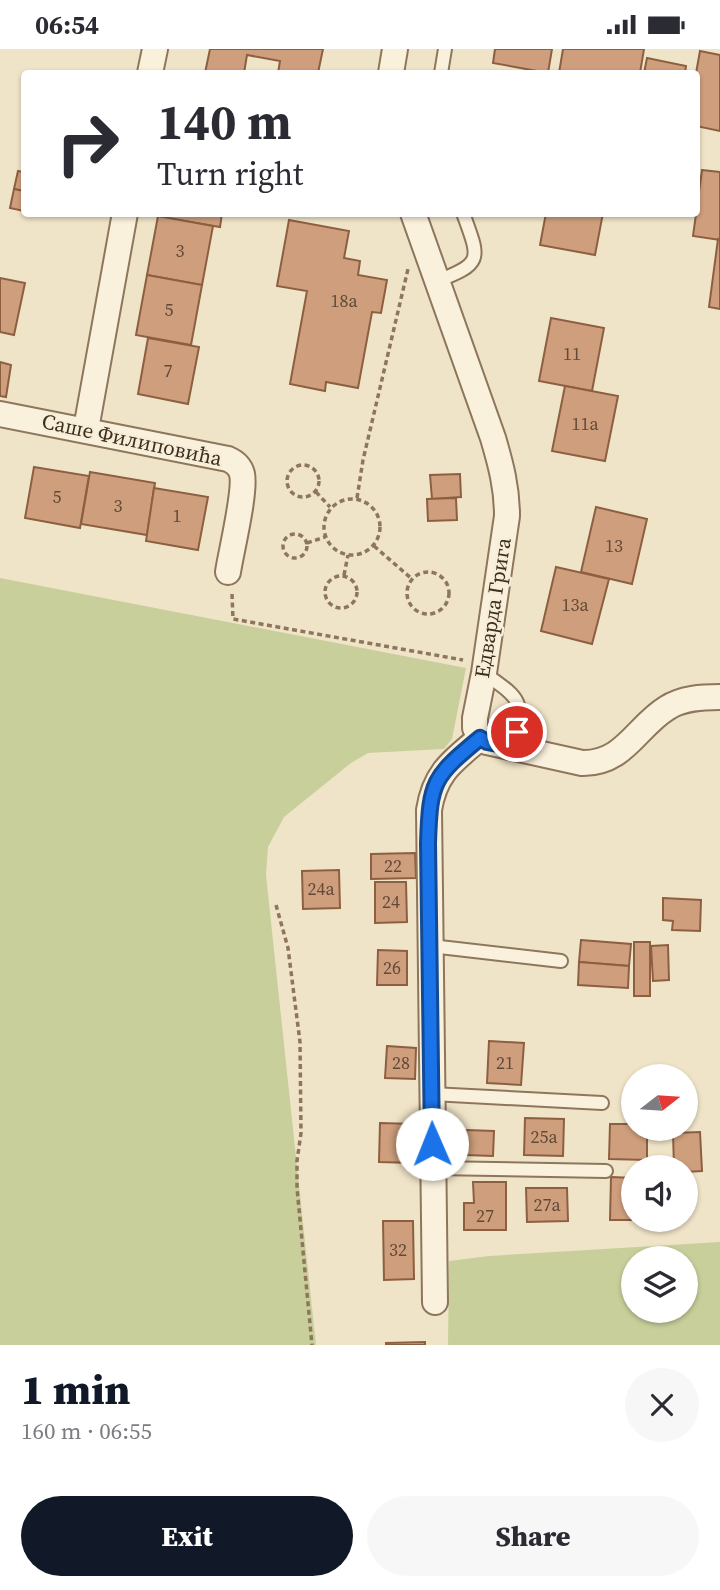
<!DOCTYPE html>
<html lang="en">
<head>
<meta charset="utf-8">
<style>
	:root { --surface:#fff; --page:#f7f7f7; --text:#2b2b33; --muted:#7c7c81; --accent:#111827 }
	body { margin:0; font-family:"Source Serif 4",serif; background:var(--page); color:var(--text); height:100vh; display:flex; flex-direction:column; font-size:26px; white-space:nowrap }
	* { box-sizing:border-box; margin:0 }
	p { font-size:23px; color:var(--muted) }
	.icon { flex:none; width:38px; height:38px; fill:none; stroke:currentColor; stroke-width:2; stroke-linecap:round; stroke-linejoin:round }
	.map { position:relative; height:1296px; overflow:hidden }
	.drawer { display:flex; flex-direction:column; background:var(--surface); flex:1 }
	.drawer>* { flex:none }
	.hud { position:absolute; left:21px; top:21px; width:679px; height:147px; border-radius:7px; box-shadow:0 2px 5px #0004; background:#fff; color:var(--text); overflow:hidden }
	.needle { width:46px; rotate:73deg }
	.buttons { position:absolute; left:621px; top:1015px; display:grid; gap:14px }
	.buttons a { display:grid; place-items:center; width:77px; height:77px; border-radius:50%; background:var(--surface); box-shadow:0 2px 5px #0004; font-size:35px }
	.pin { position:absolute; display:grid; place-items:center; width:60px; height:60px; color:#fff; margin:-30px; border:4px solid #fff; border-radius:50%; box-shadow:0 2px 7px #0007 }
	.me { position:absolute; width:77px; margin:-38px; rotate:359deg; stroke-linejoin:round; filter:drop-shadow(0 0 5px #0008) }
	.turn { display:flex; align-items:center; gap:24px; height:147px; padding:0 21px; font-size:32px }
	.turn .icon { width:91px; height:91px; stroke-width:2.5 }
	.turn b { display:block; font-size:49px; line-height:60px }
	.round { display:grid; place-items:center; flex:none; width:74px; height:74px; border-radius:37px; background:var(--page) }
	.overview { display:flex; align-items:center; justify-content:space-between; height:119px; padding:0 21px }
	h1 { font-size:42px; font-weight:800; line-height:52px; color:var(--accent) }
	.button { display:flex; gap:14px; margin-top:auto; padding:14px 21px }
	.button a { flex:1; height:80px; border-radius:42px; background:var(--accent); color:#fff; font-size:28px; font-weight:800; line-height:80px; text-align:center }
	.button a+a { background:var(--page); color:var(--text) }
	.status { display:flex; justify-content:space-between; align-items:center; height:49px; padding:0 35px; background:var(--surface); direction:ltr }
	.status svg { height:19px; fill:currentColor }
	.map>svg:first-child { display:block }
	.green { fill:#c9cf9b; fill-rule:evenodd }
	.building { fill:#cf9f7d; stroke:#8d5f41; stroke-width:2 }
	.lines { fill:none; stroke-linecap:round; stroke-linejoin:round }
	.service-casing { stroke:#8d765c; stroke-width:16 }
	.minor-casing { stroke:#8d765c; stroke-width:28 }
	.path { stroke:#8d765c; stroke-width:3.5; stroke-dasharray:5 3.5; stroke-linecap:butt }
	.service { stroke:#faf1dc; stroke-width:12 }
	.minor { stroke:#faf1dc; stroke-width:24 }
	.route-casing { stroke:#114b97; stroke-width:18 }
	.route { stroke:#1a73e8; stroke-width:12 }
	.labels { text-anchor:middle; stroke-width:5; stroke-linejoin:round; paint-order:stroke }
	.number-label { font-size:18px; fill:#624a37 }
	.street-label { font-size:21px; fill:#3d2e20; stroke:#f7eed8 }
</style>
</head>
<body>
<div class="status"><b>06:54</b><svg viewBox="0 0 49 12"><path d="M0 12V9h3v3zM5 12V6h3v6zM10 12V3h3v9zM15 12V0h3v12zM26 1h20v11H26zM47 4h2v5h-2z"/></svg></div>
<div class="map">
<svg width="720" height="1296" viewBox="0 0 720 1296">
	<rect width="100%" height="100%" fill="#f0e4c8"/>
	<g class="green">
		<path d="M 0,529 L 466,619 L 452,690 L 444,700 L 368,704 L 351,714 L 284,768 L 268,798 L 266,826 L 316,1296 L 0,1296 Z"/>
		<path d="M 720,1193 L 720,1296 L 448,1296 L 449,1212 L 489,1207 ZM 634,1209 L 686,1209 L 686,1262 L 634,1262 Z"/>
	</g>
	<g class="building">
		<path d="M 210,0 L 323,0 L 318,24 L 278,24 L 280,12 L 247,6 L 244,24 L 205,24 Z"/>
		<path d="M 495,0 L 552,0 L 548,24 L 493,14 Z"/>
		<path d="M 563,0 L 644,0 L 640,24 L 559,24 Z"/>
		<path d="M 700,2 L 720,6 L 720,82 L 696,77 L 696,24 Z"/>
		<path d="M 647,9 L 686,17 L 685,24 L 644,24 Z"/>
		<path d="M 702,121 L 720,123 L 720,191 L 693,187 Z"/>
		<path d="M 18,122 L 24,123 L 24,142 L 14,140 Z"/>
		<path d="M 14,140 L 24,142 L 24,162 L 10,159 Z"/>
		<path d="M 168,164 L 222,164 L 220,178 L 167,169 Z"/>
		<path d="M 546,164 L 603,164 L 595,206 L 540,196 Z"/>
		<path d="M 158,167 L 213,177 L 202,236 L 147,226 Z"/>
		<path d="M 289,171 L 349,182 L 344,209 L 360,212 L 358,226 L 387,231 L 381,264 L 372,263 L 358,339 L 326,333 L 325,342 L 290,335 L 307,242 L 277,237 Z"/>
		<path d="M 718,190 L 720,191 L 720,260 L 709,258 Z"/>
		<path d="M 147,226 L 202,236 L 191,296 L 136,286 Z"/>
		<path d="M 0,229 L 25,234 L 14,286 L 0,283 Z"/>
		<path d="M 551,269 L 604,279 L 592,342 L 539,332 Z"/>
		<path d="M 148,289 L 199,298 L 188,355 L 138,345 Z"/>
		<path d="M 0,313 L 11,316 L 6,348 L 0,347 Z"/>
		<path d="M 565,337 L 618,347 L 605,412 L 552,402 Z"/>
		<path d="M 34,418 L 89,427 L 80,479 L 25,469 Z"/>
		<path d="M 90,423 L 155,434 L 147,486 L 81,475 Z"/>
		<path d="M 460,425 L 461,448 L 432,450 L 430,426 Z"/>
		<path d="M 154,439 L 208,448 L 198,501 L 146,492 Z"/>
		<path d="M 456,449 L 457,471 L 428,472 L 427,450 Z"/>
		<path d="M 596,458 L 647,470 L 632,535 L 581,523 Z"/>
		<path d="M 556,518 L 609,530 L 592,595 L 541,582 Z"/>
		<path d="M 415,804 L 416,829 L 371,830 L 371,805 Z"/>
		<path d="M 339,821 L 340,859 L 303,860 L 302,822 Z"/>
		<path d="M 375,833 L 406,833 L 407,873 L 375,874 Z"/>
		<path d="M 663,849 L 701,851 L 700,882 L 672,881 L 673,872 L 663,871 Z"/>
		<path d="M 581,891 L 631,895 L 629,917 L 579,913 Z"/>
		<rect x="634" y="893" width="16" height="54"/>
		<path d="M 668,896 L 669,931 L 653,932 L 651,897 Z"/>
		<path d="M 378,901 L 407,902 L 407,936 L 377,936 Z"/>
		<path d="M 579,913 L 629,917 L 628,939 L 578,936 Z"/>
		<path d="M 489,992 L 524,994 L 521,1036 L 487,1034 Z"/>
		<path d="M 387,997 L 416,999 L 415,1030 L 385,1029 Z"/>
		<path d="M 525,1069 L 564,1070 L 563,1107 L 524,1106 Z"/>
		<path d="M 380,1074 L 415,1075 L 414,1114 L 379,1113 Z"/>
		<path d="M 610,1075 L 634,1075 L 634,1080 L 647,1080 L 647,1111 L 609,1110 Z"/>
		<path d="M 466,1081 L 494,1082 L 493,1107 L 465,1106 Z"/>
		<path d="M 700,1083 L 702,1122 L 686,1123 L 686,1118 L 674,1118 L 673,1084 Z"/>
		<path d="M 611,1128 L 634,1129 L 634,1171 L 647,1171 L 610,1171 Z"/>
		<path d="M 473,1133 L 506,1133 L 506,1181 L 464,1181 L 464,1154 L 474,1154 Z"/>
		<path d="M 526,1139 L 567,1139 L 568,1172 L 527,1173 Z"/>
		<path d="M 383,1172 L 413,1172 L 414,1230 L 384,1231 Z"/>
		<path d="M 425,1293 L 425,1296 L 386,1296 L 386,1294 Z"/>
	</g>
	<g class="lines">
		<g class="service-casing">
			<g id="service">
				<path d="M 441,24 L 445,0"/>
				<path d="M 437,232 C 485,214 479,209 463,164"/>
				<path d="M 484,624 C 522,651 524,651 515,698"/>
				<path d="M 431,897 L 561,912"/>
				<path d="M 432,1045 L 602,1054"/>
				<path d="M 433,1119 L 606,1122"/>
			</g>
		</g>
		<g class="minor-casing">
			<g id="minor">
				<path d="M 150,24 L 155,0"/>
				<path d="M 391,24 L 395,0"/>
				<path d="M 413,164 L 493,389 C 501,416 507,439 507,467 L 484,624 L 475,669 L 475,679 L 480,689"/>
				<path d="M 0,365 L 228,410 C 235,413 240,417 242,425 C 246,442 231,503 228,523"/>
				<path d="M 86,380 L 125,164"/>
				<path d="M 480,689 L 487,693 L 582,714 C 624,715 636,678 667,659 C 682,649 702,648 720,648"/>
				<path d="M 435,1253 L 429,761 C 435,723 453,712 480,689"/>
			</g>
		</g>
		<g class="path">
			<circle cx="303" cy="432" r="16"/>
			<path d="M 316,443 L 330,458"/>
			<path d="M 357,449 L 363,411 L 408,220"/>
			<circle cx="352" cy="478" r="28"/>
			<circle cx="295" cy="497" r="12"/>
			<path d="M 307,494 L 325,488"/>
			<path d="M 374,497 L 412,530"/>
			<circle cx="428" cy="544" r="21"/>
			<path d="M 344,526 L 348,506"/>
			<circle cx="341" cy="543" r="16"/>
			<path d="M 232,545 L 233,570 L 463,611"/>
			<path d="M 276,856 L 288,899 L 300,993 L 301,1084 L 297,1112 L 297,1139 L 312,1296"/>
		</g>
		<use href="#service" class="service"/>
		<use href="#minor" class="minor"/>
	</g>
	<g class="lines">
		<g class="route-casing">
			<path id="route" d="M 432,1095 L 428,794 C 430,732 433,728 480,689 L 487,693 L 514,698 L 517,683"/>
		</g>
		<use href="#route" class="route"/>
	</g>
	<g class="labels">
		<g class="number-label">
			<text x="180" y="208">3</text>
			<text x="344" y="258">18a</text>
			<text x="169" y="267">5</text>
			<text x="572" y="311">11</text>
			<text x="168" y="328">7</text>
			<text x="585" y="381">11a</text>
			<text x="57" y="454">5</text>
			<text x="118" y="463">3</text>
			<text x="177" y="473">1</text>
			<text x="614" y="503">13</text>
			<text x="575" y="562">13a</text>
			<text x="393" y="823">22</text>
			<text x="321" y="846">24a</text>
			<text x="391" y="859">24</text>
			<text x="392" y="925">26</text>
			<text x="401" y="1020">28</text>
			<text x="505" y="1020">21</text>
			<text x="544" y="1094">25a</text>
			<text x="547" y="1162">27a</text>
			<text x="485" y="1173">27</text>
			<text x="398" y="1207">32</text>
		</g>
		<g class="street-label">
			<text transform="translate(132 391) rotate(12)" y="7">Саше Филиповића</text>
			<text transform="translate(493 559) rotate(-81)" y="7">Едварда Грига</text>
		</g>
	</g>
</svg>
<div class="buttons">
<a><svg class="needle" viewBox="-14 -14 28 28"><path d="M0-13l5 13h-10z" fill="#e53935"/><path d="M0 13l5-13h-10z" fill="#7c7c81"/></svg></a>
<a><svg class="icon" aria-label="sound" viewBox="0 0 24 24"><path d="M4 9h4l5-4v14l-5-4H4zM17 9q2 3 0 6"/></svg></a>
<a><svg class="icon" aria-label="layers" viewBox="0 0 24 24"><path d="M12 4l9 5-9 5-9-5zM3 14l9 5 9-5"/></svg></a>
</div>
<div class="pin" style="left:517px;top:683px;background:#d93025"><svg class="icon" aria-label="arrive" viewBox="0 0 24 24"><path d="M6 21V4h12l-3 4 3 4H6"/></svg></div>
<svg class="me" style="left:432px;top:1095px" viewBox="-20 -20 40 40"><circle r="19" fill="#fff"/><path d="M0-13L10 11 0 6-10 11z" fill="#1a73e8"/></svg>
<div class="hud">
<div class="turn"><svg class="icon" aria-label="right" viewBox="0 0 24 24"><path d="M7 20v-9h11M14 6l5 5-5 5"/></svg><div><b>140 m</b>Turn right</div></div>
</div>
</div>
<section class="drawer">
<div class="overview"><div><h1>1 min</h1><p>160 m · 06:55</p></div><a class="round"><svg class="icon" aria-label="close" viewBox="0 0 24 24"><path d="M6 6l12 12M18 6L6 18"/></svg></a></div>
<div class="button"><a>Exit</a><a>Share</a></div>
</section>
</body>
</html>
